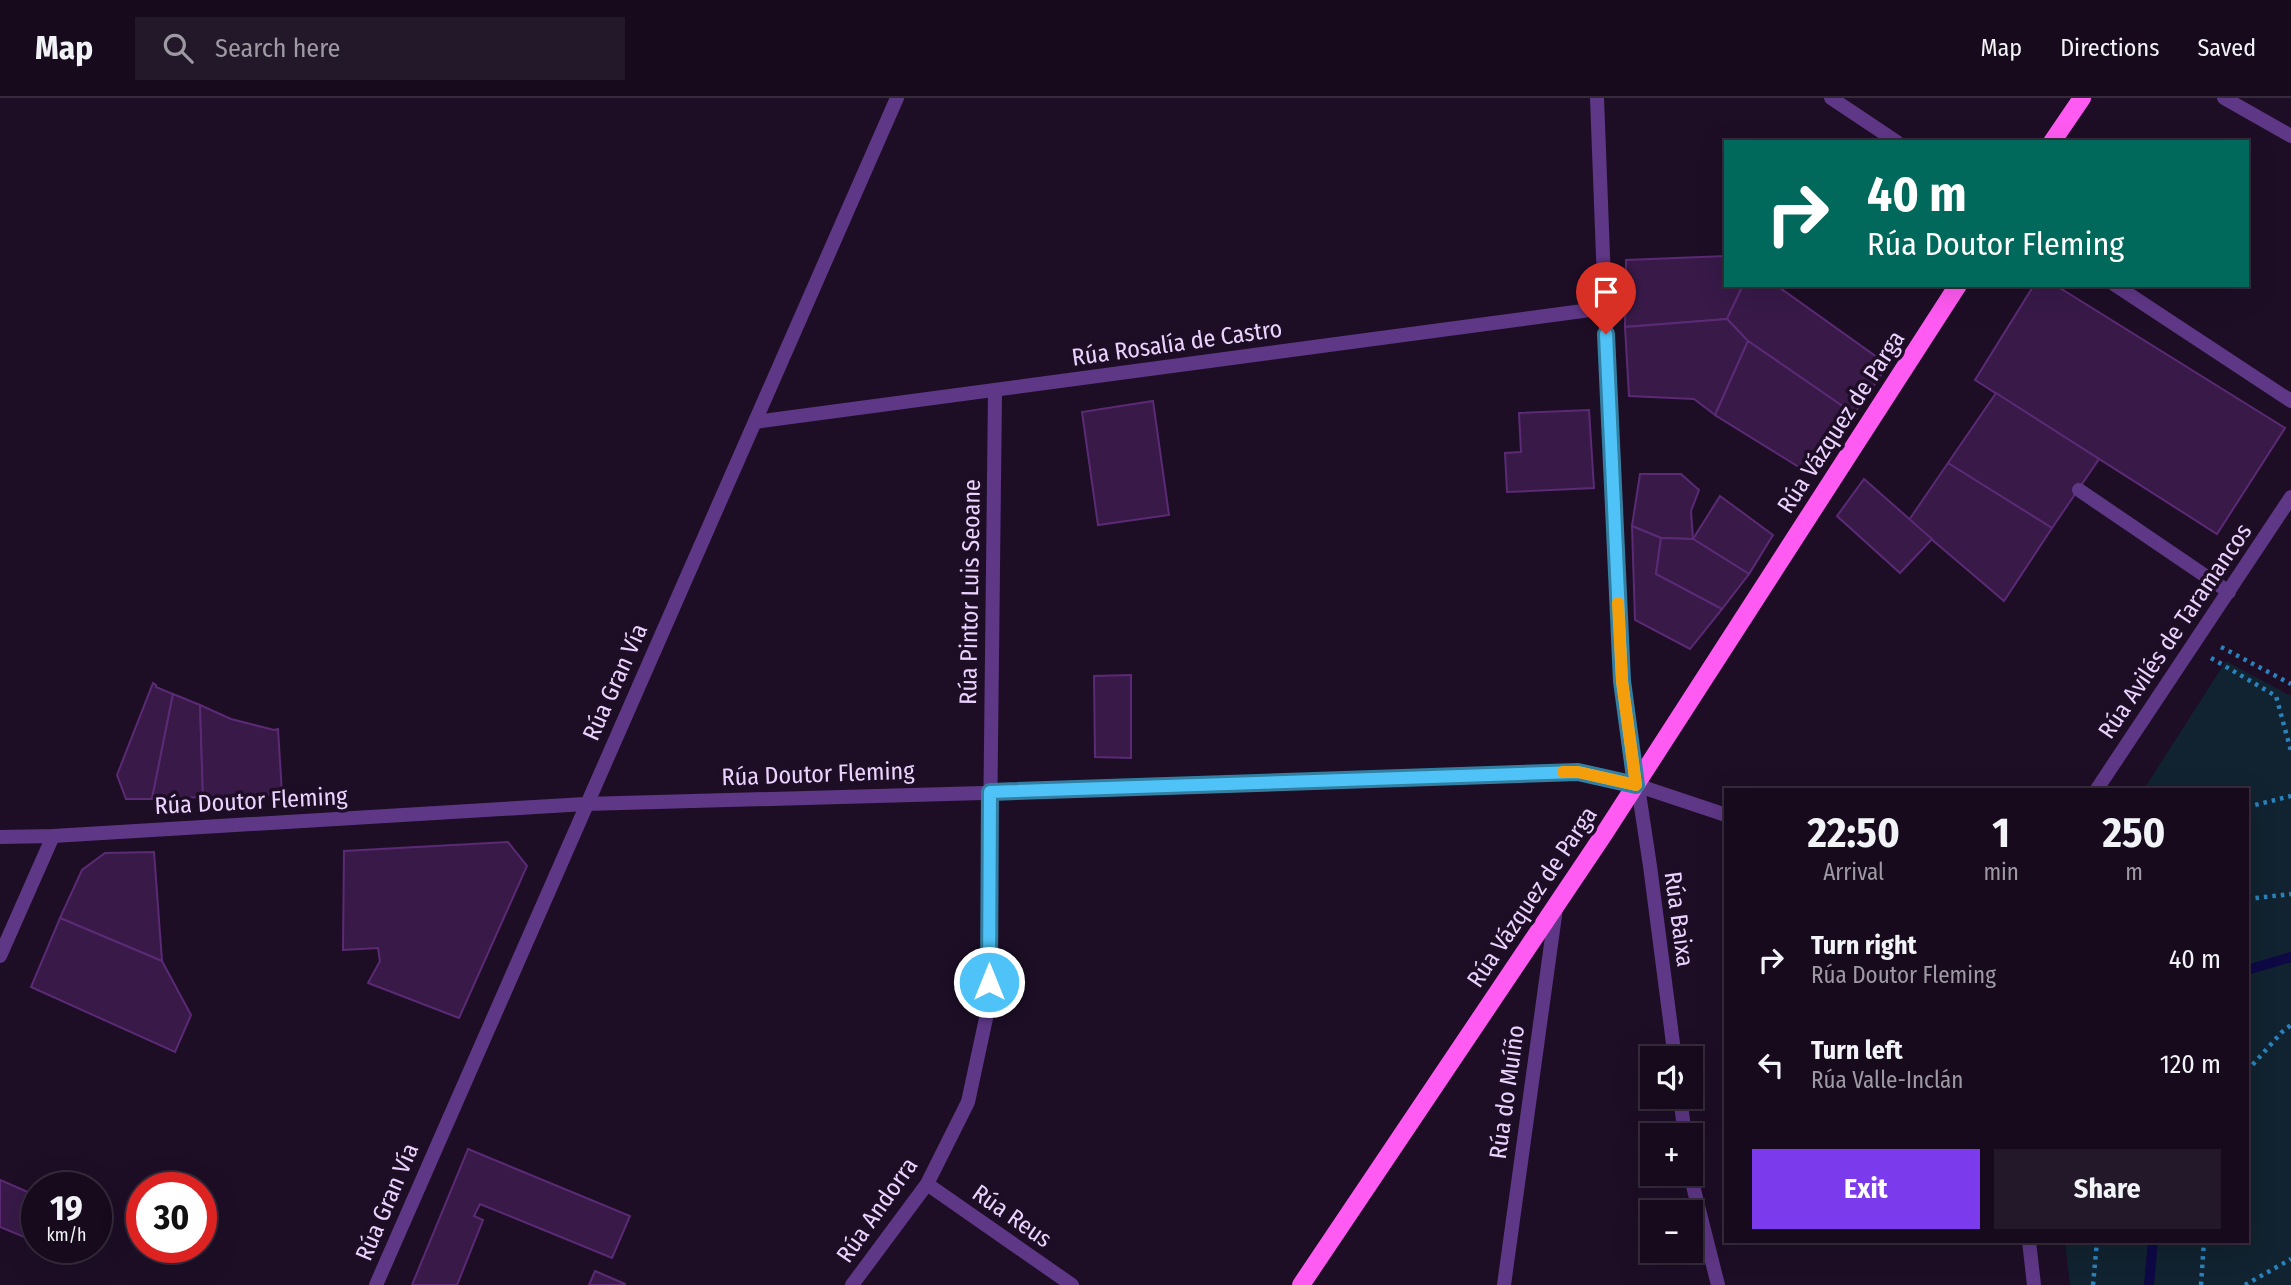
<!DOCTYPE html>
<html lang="en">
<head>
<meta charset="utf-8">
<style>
	:root { --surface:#160a1c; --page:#231829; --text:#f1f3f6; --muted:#9e9aa3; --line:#352b3b; --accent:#7c3aed }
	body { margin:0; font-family:"Fira Sans Condensed",sans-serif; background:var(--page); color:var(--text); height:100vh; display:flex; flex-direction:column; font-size:26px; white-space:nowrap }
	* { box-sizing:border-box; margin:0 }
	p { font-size:23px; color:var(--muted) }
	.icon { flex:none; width:38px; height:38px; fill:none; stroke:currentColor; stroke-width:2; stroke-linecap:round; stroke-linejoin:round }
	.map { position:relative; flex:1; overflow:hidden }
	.drawer { position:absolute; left:1724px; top:690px; width:525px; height:455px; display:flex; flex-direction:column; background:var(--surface); border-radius:0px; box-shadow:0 7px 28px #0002,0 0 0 2px var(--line) }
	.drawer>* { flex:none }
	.hud { position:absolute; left:1724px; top:42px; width:525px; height:147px; border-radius:0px; box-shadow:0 7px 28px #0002,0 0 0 2px var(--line); background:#00695c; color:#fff; overflow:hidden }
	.fabs { position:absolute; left:1640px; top:948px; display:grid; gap:14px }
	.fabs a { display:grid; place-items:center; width:63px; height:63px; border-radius:0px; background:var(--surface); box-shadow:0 7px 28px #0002,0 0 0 2px var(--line); font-size:35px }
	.speed { position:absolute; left:21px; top:1074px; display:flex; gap:14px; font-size:35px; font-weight:700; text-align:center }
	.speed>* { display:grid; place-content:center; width:91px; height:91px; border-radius:50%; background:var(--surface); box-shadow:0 7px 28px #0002,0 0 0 2px var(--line); line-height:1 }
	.speed small { font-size:18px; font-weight:400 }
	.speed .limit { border:10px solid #d22; background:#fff; color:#111 }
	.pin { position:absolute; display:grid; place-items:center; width:60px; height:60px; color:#fff; margin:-72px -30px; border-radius:50% 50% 50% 0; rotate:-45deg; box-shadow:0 0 7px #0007 }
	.pin .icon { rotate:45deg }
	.me { position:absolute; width:77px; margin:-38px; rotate:0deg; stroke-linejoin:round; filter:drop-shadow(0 0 5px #0008) }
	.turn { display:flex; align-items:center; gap:24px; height:147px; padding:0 28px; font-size:32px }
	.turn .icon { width:91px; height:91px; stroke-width:2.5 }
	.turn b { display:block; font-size:49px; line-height:60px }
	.eta { display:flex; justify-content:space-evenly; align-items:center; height:119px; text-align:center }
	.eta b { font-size:42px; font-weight:700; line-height:49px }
	.cta { display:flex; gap:14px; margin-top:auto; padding:14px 28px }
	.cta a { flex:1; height:80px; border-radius:0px; background:var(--accent); color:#fff; font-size:28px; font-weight:700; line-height:80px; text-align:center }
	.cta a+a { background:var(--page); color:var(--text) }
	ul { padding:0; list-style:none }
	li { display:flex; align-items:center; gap:21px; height:105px; padding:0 28px }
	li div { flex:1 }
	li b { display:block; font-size:26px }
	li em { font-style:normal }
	header { display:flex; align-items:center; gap:42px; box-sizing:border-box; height:98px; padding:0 35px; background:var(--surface); border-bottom:2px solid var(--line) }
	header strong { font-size:33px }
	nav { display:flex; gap:38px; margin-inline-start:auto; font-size:24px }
	.search { width:490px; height:63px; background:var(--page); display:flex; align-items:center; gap:18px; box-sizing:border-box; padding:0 24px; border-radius:0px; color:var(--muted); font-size:26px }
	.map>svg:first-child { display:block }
	.green { fill:#112330 }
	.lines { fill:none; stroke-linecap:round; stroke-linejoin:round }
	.stream { stroke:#0e0845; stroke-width:10 }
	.building { fill:#381948; stroke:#5b2a75; stroke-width:2 }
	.path { stroke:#2a82bc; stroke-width:4.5; stroke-dasharray:3.5 5; stroke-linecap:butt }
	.street { stroke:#5f3787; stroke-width:14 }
	.primary { stroke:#ff5af1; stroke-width:18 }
	.route-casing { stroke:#337fa1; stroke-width:18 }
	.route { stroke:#4fc3f7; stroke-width:12 }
	.slow { stroke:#f59e0b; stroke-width:12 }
	.labels { text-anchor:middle; stroke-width:7; stroke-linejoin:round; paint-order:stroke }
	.street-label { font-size:24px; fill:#ecd3ff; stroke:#1d0e26 }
</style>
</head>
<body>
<header>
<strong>Map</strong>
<div class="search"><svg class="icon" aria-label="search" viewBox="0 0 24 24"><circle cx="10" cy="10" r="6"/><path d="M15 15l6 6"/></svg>Search here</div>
<nav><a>Map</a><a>Directions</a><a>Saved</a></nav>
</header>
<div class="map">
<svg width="2291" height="1187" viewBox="0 0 2291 1187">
	<rect width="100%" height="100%" fill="#1d0e26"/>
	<path class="green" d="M 2226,563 L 2291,598 L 2291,1187 L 2070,1187 L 2065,1143 L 2247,1143 L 2247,691 L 2144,691 Z"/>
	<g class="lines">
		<g class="stream">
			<path d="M 2247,872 L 2291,859"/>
			<path d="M 2149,1187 L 2153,1143"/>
		</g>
	</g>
	<g class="building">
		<path d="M 1726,158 L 1726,187 L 1743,187 L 1727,221 L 1625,229 L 1626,162 Z"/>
		<path d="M 1743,187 L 1776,187 L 1888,267 L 1854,316 L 1748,243 L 1727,221 Z"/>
		<path d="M 2034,187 L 2055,187 L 2285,330 L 2217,436 L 1975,282 Z"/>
		<path d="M 1727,221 L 1748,243 L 1715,317 L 1694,301 L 1629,298 L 1625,229 Z"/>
		<path d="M 1748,243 L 1854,316 L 1810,376 L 1715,317 Z"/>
		<path d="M 1996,295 L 2099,361 L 2052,430 L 1948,365 Z"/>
		<path d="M 1153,303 L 1169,417 L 1098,427 L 1082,314 Z"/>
		<path d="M 1589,312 L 1594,390 L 1507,394 L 1505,355 L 1521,354 L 1519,315 Z"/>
		<path d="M 1948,365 L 2052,430 L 2004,503 L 1909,422 Z"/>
		<path d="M 1640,376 L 1681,376 L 1699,392 L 1691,413 L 1693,441 L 1661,440 L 1632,428 Z"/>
		<path d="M 1864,381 L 1932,441 L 1900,475 L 1837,418 Z"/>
		<path d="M 1720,398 L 1773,437 L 1749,476 L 1693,441 Z"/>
		<path d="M 1632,428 L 1661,440 L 1656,476 L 1722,511 L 1690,551 L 1635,522 Z"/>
		<path d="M 1661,440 L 1693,441 L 1749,476 L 1722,511 L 1656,476 Z"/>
		<path d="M 1131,577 L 1131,660 L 1095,659 L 1094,578 Z"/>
		<path d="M 153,585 L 156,587 L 156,589 L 173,596 L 152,701 L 126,701 L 117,677 Z"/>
		<path d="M 173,596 L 200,607 L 203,699 L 152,701 Z"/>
		<path d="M 200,607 L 231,621 L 274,632 L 278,631 L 282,696 L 203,699 Z"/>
		<path d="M 508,744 L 527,768 L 459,920 L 368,885 L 380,863 L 378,850 L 343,852 L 344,753 Z"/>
		<path d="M 154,754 L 162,863 L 60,820 L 82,772 L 105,755 Z"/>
		<path d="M 60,820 L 162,863 L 191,917 L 175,954 L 31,889 Z"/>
		<path d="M 468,1051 L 630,1118 L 612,1160 L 480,1106 L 474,1118 L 483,1122 L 457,1187 L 412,1187 Z"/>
		<path d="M 0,1082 L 37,1098 L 37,1122 L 29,1141 L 0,1129 Z"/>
		<path d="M 595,1173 L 625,1186 L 625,1187 L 589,1187 Z"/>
	</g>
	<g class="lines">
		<g class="path">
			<path d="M 2221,549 L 2291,586"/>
			<path d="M 2211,560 L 2276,598 L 2291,653"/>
			<path d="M 2247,709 L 2291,698"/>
			<path d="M 2247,801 L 2291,796"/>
			<path d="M 2247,973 L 2282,934 L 2291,927"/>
			<path d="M 2093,1187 L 2097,1143"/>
			<path d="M 2201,1187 L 2204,1143"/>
			<path d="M 2245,1187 L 2291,1161"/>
		</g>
		<g class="street">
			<path d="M 1597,0 L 1605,210 L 1622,583 L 1650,768 L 1675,961"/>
			<path d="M 1831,0 L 1897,44"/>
			<path d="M 2224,0 L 2291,38"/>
			<path d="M 2115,187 L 2291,303"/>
			<path d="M 755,324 L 1605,210"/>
			<path d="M 2079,392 L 2229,494"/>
			<path d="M 2097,691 L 2291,399"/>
			<path d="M 0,739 L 53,738 L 585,706 L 1022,694 L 1578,674 L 1636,687 L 1726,717"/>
			<path d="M 0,858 L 53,738"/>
			<path d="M 1680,999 L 1685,1038"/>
			<path d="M 1690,1076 L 1718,1187"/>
			<path d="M 927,1086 L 1072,1187"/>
			<path d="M 2029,1143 L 2034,1187"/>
			<path d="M 376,1187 C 548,791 723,396 897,0"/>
			<path d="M 852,1187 L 927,1086 L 968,1004 L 988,911 L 995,294"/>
			<path d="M 1504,1187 L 1556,810"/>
		</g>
		<g class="primary">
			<path d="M 2052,44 L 2082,0"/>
			<path d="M 1301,1187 L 1604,736 L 1958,187"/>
		</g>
	</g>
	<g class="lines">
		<g class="route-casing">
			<path id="route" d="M 989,884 L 990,694 L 1578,674 L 1636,687 L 1622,583 L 1606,236"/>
		</g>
		<use href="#route" class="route"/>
		<path class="slow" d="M 1563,674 L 1578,674 L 1636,687 L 1622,583 L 1618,505"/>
	</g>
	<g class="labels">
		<g class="street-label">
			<text transform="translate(1177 245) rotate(-8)" y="8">Rúa Rosalía de Castro</text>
			<text transform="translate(1841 324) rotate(-57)" y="8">Rúa Vázquez de Parga</text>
			<text transform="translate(970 494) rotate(-89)" y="8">Rúa Pintor Luis Seoane</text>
			<text transform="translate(2175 533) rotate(-56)" y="8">Rúa Avilés de Taramancos</text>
			<text transform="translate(615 584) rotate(-66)" y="8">Rúa Gran Vía</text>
			<text transform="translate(818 676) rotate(-2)" y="8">Rúa Doutor Fleming</text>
			<text transform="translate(251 703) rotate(-3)" y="8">Rúa Doutor Fleming</text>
			<text transform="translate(1532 799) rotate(-56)" y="8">Rúa Vázquez de Parga</text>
			<text transform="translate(1679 821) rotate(82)" y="8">Rúa Baixa</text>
			<text transform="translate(1507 994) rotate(-82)" y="8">Rúa do Muíño</text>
			<text transform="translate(387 1104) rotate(-67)" y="8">Rúa Gran Vía</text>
			<text transform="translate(877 1112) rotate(-55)" y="8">Rúa Andorra</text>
			<text transform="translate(1012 1118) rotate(35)" y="8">Rúa Reus</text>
		</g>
	</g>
</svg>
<div class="fabs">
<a><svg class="icon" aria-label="sound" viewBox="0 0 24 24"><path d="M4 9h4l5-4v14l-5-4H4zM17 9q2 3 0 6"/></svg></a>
<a>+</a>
<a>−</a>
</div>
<div class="speed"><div>19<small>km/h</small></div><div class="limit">30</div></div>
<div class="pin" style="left:1606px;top:236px;background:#d93025"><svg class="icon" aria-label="arrive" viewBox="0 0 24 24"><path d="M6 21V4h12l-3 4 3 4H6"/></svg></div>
<svg class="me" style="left:989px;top:884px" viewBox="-20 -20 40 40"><circle r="17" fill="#4fc3f7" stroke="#fff" stroke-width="3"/><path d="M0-11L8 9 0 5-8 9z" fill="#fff"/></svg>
<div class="hud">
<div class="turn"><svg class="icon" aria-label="right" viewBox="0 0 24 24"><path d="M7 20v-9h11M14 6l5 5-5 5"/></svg><div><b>40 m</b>Rúa Doutor Fleming</div></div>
</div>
<section class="drawer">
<div class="eta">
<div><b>22:50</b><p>Arrival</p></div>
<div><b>1</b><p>min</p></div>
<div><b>250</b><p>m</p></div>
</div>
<ul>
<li><svg class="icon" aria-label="right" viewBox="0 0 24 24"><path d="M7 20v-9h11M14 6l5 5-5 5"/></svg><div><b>Turn right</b><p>Rúa Doutor Fleming</p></div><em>40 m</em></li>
<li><svg class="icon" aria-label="left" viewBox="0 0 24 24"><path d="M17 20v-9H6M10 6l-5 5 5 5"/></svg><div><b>Turn left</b><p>Rúa Valle-Inclán</p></div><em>120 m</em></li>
</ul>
<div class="cta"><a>Exit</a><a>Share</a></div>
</section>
</div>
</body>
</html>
